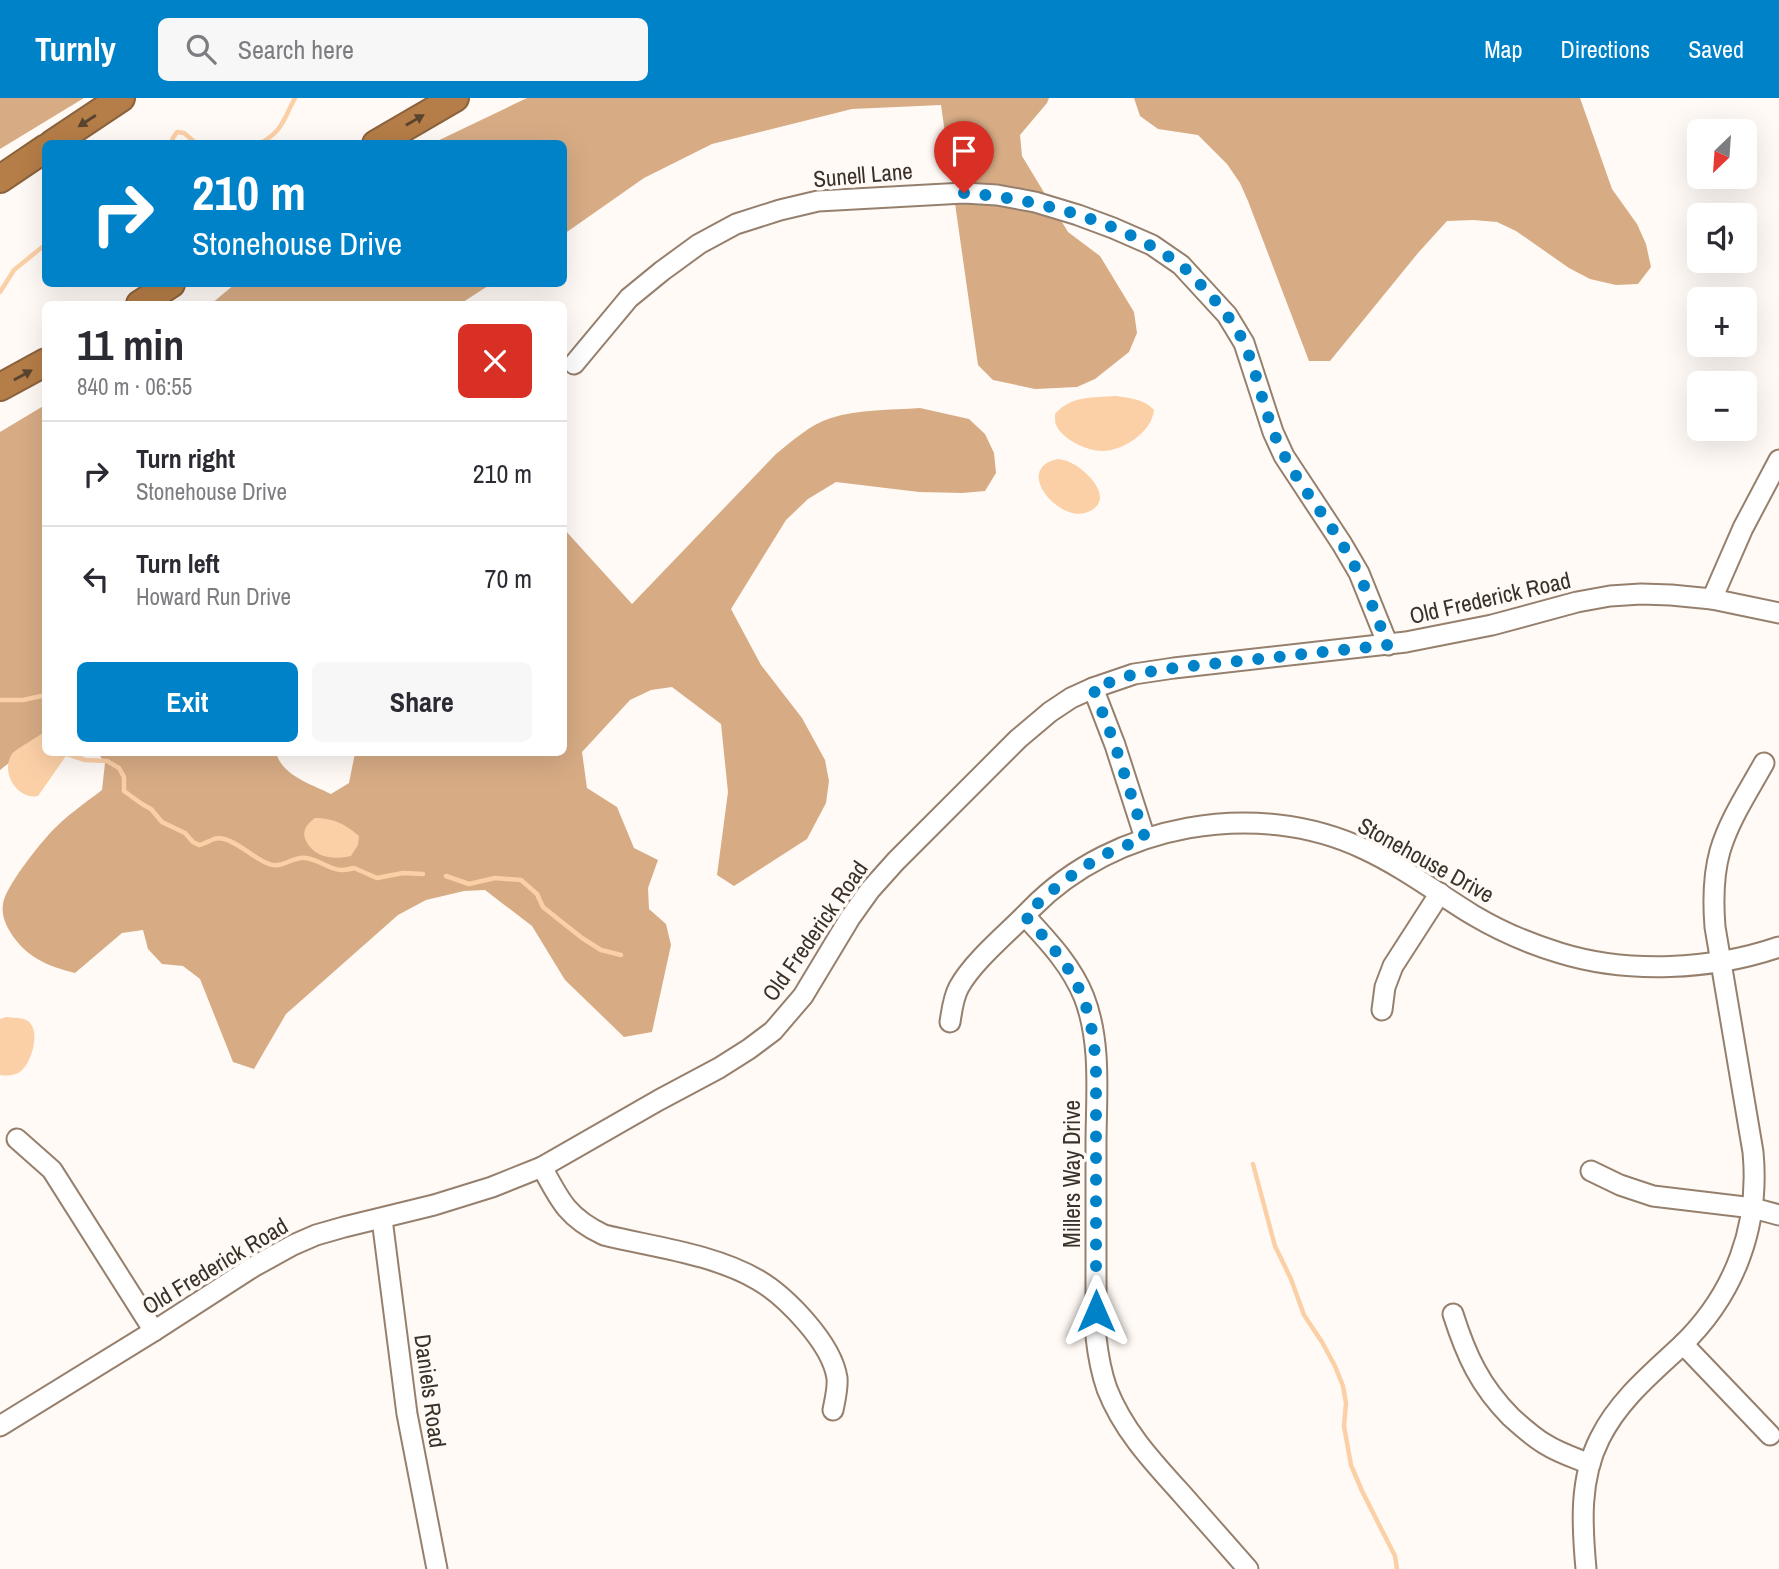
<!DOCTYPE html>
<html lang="en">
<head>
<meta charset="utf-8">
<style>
	:root { --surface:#fff; --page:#f7f7f7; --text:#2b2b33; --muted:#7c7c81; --line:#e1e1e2; --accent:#0082c9 }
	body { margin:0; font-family:"Archivo Narrow",sans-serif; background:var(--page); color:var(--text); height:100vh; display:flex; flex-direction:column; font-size:26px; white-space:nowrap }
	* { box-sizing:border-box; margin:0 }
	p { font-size:23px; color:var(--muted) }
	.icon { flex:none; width:38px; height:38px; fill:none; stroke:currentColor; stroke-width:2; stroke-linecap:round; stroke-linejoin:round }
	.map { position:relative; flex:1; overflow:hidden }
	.side { position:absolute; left:42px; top:203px; width:525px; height:455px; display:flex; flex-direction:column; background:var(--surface); border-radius:10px; box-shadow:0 7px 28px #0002 }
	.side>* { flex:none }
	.guide { position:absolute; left:42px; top:42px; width:525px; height:147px; border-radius:10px; box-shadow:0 7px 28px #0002; background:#0082c9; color:#fff; overflow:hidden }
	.needle { width:46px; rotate:205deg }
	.tools { position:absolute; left:1687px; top:21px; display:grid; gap:14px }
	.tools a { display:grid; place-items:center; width:70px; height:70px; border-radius:10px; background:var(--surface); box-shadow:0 7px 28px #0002; font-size:35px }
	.pin { position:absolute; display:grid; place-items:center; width:60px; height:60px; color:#fff; margin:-72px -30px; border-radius:50% 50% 50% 0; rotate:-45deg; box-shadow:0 0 7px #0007 }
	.pin .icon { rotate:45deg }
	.me { position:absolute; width:77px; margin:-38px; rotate:0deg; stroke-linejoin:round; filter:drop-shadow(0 0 5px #0008) }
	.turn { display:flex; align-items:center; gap:24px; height:147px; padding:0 35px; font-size:32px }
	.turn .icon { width:91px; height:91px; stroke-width:2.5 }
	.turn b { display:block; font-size:49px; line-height:60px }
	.round { display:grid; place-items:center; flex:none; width:74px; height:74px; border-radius:10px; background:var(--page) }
	.head { display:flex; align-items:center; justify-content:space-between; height:119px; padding:0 35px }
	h1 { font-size:42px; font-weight:700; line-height:52px }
	.primary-button { display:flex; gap:14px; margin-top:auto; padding:14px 35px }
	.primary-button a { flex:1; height:80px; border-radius:10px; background:var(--accent); color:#fff; font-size:28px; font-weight:700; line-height:80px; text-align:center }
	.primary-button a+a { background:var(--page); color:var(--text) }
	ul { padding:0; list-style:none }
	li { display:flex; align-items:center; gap:21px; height:105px; padding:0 35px; border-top:2px solid var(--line) }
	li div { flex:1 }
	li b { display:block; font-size:26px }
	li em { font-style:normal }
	header { display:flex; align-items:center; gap:42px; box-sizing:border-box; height:98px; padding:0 35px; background:var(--accent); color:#fff }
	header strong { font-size:33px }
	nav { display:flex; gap:38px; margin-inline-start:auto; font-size:24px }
	.search { width:490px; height:63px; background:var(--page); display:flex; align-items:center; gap:18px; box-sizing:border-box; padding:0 24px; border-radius:10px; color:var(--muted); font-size:26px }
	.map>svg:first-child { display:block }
	.forest { fill:#d7ac85 }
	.water { fill:#fcd0a7 }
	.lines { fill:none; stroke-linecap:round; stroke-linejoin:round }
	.stream { stroke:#fcd0a7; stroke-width:4.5 }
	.minor-casing { stroke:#96806d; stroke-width:23 }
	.highway-casing { stroke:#8a623c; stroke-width:30 }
	.minor { stroke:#fff; stroke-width:19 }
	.highway { stroke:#b57d47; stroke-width:26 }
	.oneway { fill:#594430 }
	.route { stroke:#0082c9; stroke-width:12; stroke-dasharray:0 21.6 }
	.labels { text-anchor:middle; stroke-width:7; stroke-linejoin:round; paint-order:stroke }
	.street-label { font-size:23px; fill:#3a3129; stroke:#fffaf5 }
</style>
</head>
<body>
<header>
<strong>Turnly</strong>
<div class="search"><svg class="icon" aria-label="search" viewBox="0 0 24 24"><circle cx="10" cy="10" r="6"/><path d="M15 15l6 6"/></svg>Search here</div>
<nav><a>Map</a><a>Directions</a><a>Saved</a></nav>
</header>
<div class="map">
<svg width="1779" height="1471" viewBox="0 0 1779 1471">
	<rect width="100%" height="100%" fill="#fffaf5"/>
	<g class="forest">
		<path d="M 0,0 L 84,0 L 0,51 Z"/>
		<path d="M 527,0 L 1049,0 L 1047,5 L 1020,37 L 1022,58 L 1068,134 L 1100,158 L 1134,214 L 1137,235 L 1129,254 L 1095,281 L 1077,289 L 1035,291 L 993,282 L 978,267 L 941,7 L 852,11 L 712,46 L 644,80 L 564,136 L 564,46 L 431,46 Z"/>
		<path d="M 1134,0 L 1580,0 L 1612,91 L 1637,126 L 1646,146 L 1651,169 L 1638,186 L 1616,187 L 1590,181 L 1569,170 L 1516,133 L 1497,124 L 1473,122 L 1447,123 L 1418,155 L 1330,263 L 1309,263 L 1248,103 L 1240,85 L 1227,66 L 1198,37 L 1158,31 L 1140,18 Z"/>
		<path d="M 235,186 L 491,186 L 460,206 L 211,206 Z"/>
		<path d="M 45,307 L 45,634 L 12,656 L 9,665 L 0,672 L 0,334 Z"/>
		<path d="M 920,310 L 969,321 L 985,336 L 994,355 L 996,375 L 985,393 L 962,395 L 919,394 L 836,384 L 808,401 L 786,422 L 731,511 L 761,567 L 802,620 L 825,662 L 829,683 L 826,705 L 807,741 L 734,788 L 717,777 L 728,694 L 721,626 L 672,589 L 651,592 L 630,602 L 582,654 L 587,690 L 617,709 L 634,750 L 658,762 L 648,790 L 649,811 L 666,826 L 671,847 L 652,934 L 624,939 L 565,882 L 532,828 L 485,792 L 464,793 L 426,802 L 398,817 L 286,916 L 254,971 L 233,964 L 200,881 L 183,868 L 162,866 L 148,851 L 143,832 L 122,835 L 75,875 C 51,869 30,861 15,841 C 7,830 1,819 3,806 C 5,789 39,747 51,734 C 66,718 85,705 102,692 L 105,665 L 98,655 L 276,655 C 283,678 311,686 331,696 L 349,685 L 355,655 L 564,654 L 564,431 L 632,506 L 776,356 C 792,343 811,326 831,320 C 859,311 891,312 920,310 Z"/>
	</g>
	<g class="water">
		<path d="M 1116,298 C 1130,300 1144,301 1154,312 C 1152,334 1123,353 1102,353 C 1087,353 1062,341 1056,327 C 1055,326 1055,318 1055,316 C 1072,297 1092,300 1116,298 Z"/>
		<path d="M 1058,361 C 1062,362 1066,362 1069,364 C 1087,371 1119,404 1085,415 C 1057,423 1013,370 1058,361 Z"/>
		<path d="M 45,634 L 46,654 L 68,655 L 38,698 C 17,702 0,674 12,656 C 17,650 38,639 45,634 Z"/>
		<path d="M 315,720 C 333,720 345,726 359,738 L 358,747 L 351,758 C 333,762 315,760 306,743 C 301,733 307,726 315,720 Z"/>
		<path d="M 6,919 C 13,920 22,919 28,923 C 41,933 32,964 21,973 C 15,978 7,978 0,977 L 0,921 Z"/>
	</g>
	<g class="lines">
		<g class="stream">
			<path d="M 171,46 L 173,40 L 177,34 L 184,35 L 197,46"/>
			<path d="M 259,46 C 283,33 283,22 295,0"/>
			<path d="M 0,194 L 14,172 L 46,146"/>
			<path d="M 0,602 L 23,602 L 46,597"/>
			<path d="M 67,656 L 85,662 L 107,663 L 119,670 L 124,679 L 124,693 L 142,706 L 151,711 L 162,724 L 185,735 L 193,744 L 199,747 C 204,746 209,743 214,741 C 231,736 253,761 269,766 C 282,771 293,758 306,760 C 325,763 332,777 354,770 L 377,780 L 403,775 L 423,776"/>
			<path d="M 446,778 L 469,786 L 495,780 L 521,782 L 537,796 L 543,809 L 582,840 L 601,852 L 621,857"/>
			<path d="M 1253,1066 L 1275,1148 L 1291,1181 L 1304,1217 L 1322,1244 L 1335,1268 L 1343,1288 L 1346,1305 L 1344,1328 L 1351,1367 L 1362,1393 L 1395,1458 L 1397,1471"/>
		</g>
		<g class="minor-casing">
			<g id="minor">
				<path d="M 574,266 L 629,200 L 662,173 L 699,146 L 736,126 L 780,112 L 818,103 L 964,95 L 997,97 L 1035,104 L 1078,117 L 1113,130 L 1152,147 L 1181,167 L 1227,217 L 1244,245 L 1273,334 L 1284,358 L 1342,446 L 1359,475 L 1388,547"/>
				<path d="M 1712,501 L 1743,430 L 1779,362"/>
				<path d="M 1093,590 L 1115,647 L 1145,740"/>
				<path d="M 1025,818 C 1048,843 1071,867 1084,899 C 1102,945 1096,999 1096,1047 C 1096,1111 1096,1175 1096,1239 C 1098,1257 1101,1274 1107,1291 C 1123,1332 1152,1363 1181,1395 C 1203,1420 1226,1446 1248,1471"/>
				<path d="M 1382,912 L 1385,889 L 1393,868 L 1440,795"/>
				<path d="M 950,924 C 952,912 953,900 959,889 C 974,862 1009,834 1031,811 C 1114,726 1256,700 1364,751 C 1403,769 1437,795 1473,817 C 1500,833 1530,846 1560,855 C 1628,876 1712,872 1779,849"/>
				<path d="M 17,1041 L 52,1072 L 154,1233"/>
				<path d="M 542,1069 C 560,1103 568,1120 604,1137 C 653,1149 714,1156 758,1182 C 777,1193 792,1208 806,1224 C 819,1239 834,1260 837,1280 C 838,1290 835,1302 833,1312"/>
				<path d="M 1591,1073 L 1620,1087 L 1653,1098 L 1753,1110 L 1779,1117"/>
				<path d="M 382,1121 L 407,1316 L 437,1471"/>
				<path d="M 1453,1216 C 1466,1257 1480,1288 1511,1319 C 1522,1329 1533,1339 1545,1346 C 1559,1355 1575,1360 1590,1366"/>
				<path d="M 1683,1246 L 1770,1337"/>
				<path d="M 0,1328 L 154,1233 L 253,1169 L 293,1147 L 316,1137 L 344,1129 L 434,1107 L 492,1089 L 542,1069 L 659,1002 L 719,970 L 749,951 L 773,933 L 803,898 L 850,820 L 870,792 L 896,763 L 1018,641 L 1050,614 L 1071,600 L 1093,590 L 1134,576 L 1174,570 L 1406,544 L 1492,527 L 1577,504 L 1610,498 L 1641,496 L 1671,497 L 1712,501 L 1779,515"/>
				<path d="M 1586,1471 C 1582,1427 1579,1381 1600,1340 C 1619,1302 1651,1276 1681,1248 C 1735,1196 1760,1128 1753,1054 L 1715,829 C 1713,804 1713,778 1720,753 C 1729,722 1748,694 1764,665"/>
			</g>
		</g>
		<g class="highway-casing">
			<g id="highway">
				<path d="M 52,46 L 121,0"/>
				<path d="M 376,46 L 455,0"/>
				<path d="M 0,81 L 46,50"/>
				<path d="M 140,206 L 171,186"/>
				<path d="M 0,289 L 46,264"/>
			</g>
		</g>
		<use href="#minor" class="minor"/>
		<use href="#highway" class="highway"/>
	</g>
	<defs><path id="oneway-solid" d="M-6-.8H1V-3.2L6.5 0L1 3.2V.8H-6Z" transform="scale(1.75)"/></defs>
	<g class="oneway">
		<use href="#oneway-solid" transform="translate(415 22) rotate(-30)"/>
		<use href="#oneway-solid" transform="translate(87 23) rotate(147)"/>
		<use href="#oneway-solid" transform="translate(23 277) rotate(-29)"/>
	</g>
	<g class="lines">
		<path class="route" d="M 964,95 C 1035,100 1120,123 1178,165 C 1191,174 1201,188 1212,199 C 1224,213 1237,229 1245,247 C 1260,283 1265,322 1284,357 C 1300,388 1324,416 1342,446 C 1362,477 1374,513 1388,547 L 1174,570 L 1134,576 L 1093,590 L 1115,647 L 1145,740 C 1131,746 1117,750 1104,757 C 1074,774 1048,794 1025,818 C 1074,871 1093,900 1096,974 L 1096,1213"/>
	</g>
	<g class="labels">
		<g class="street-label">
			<text transform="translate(863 77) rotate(-5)" y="8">Sunell Lane</text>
			<text transform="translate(1490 500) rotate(-13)" y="8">Old Frederick Road</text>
			<text transform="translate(1426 762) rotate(29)" y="8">Stonehouse Drive</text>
			<text transform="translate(815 833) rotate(-55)" y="8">Old Frederick Road</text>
			<text transform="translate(1072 1076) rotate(-90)" y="8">Millers Way Drive</text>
			<text transform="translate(215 1168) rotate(-31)" y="8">Old Frederick Road</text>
			<text transform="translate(430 1293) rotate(82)" y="8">Daniels Road</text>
		</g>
	</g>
</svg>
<div class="tools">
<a><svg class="needle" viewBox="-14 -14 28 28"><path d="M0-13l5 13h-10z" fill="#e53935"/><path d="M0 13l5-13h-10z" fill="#7c7c81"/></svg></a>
<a><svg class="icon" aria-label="sound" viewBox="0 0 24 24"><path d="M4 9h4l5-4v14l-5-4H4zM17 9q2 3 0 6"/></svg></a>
<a>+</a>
<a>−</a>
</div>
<div class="pin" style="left:964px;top:95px;background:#d93025"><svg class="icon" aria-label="arrive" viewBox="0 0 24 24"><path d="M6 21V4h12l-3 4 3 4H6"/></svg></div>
<svg class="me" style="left:1096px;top:1213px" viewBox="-20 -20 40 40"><path d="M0-17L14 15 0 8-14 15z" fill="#0082c9" stroke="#fff" stroke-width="4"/></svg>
<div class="guide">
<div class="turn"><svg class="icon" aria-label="right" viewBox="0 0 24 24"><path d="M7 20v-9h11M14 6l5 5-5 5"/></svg><div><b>210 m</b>Stonehouse Drive</div></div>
</div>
<section class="side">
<div class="head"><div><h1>11 min</h1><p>840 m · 06:55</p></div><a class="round" style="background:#d93025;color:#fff"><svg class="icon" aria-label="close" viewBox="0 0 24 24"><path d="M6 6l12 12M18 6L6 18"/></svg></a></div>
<ul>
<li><svg class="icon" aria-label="right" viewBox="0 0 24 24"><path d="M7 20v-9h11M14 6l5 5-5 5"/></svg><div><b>Turn right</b><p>Stonehouse Drive</p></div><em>210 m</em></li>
<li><svg class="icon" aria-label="left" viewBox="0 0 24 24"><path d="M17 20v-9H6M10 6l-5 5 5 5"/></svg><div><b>Turn left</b><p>Howard Run Drive</p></div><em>70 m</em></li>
</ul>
<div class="primary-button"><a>Exit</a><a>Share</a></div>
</section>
</div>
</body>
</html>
